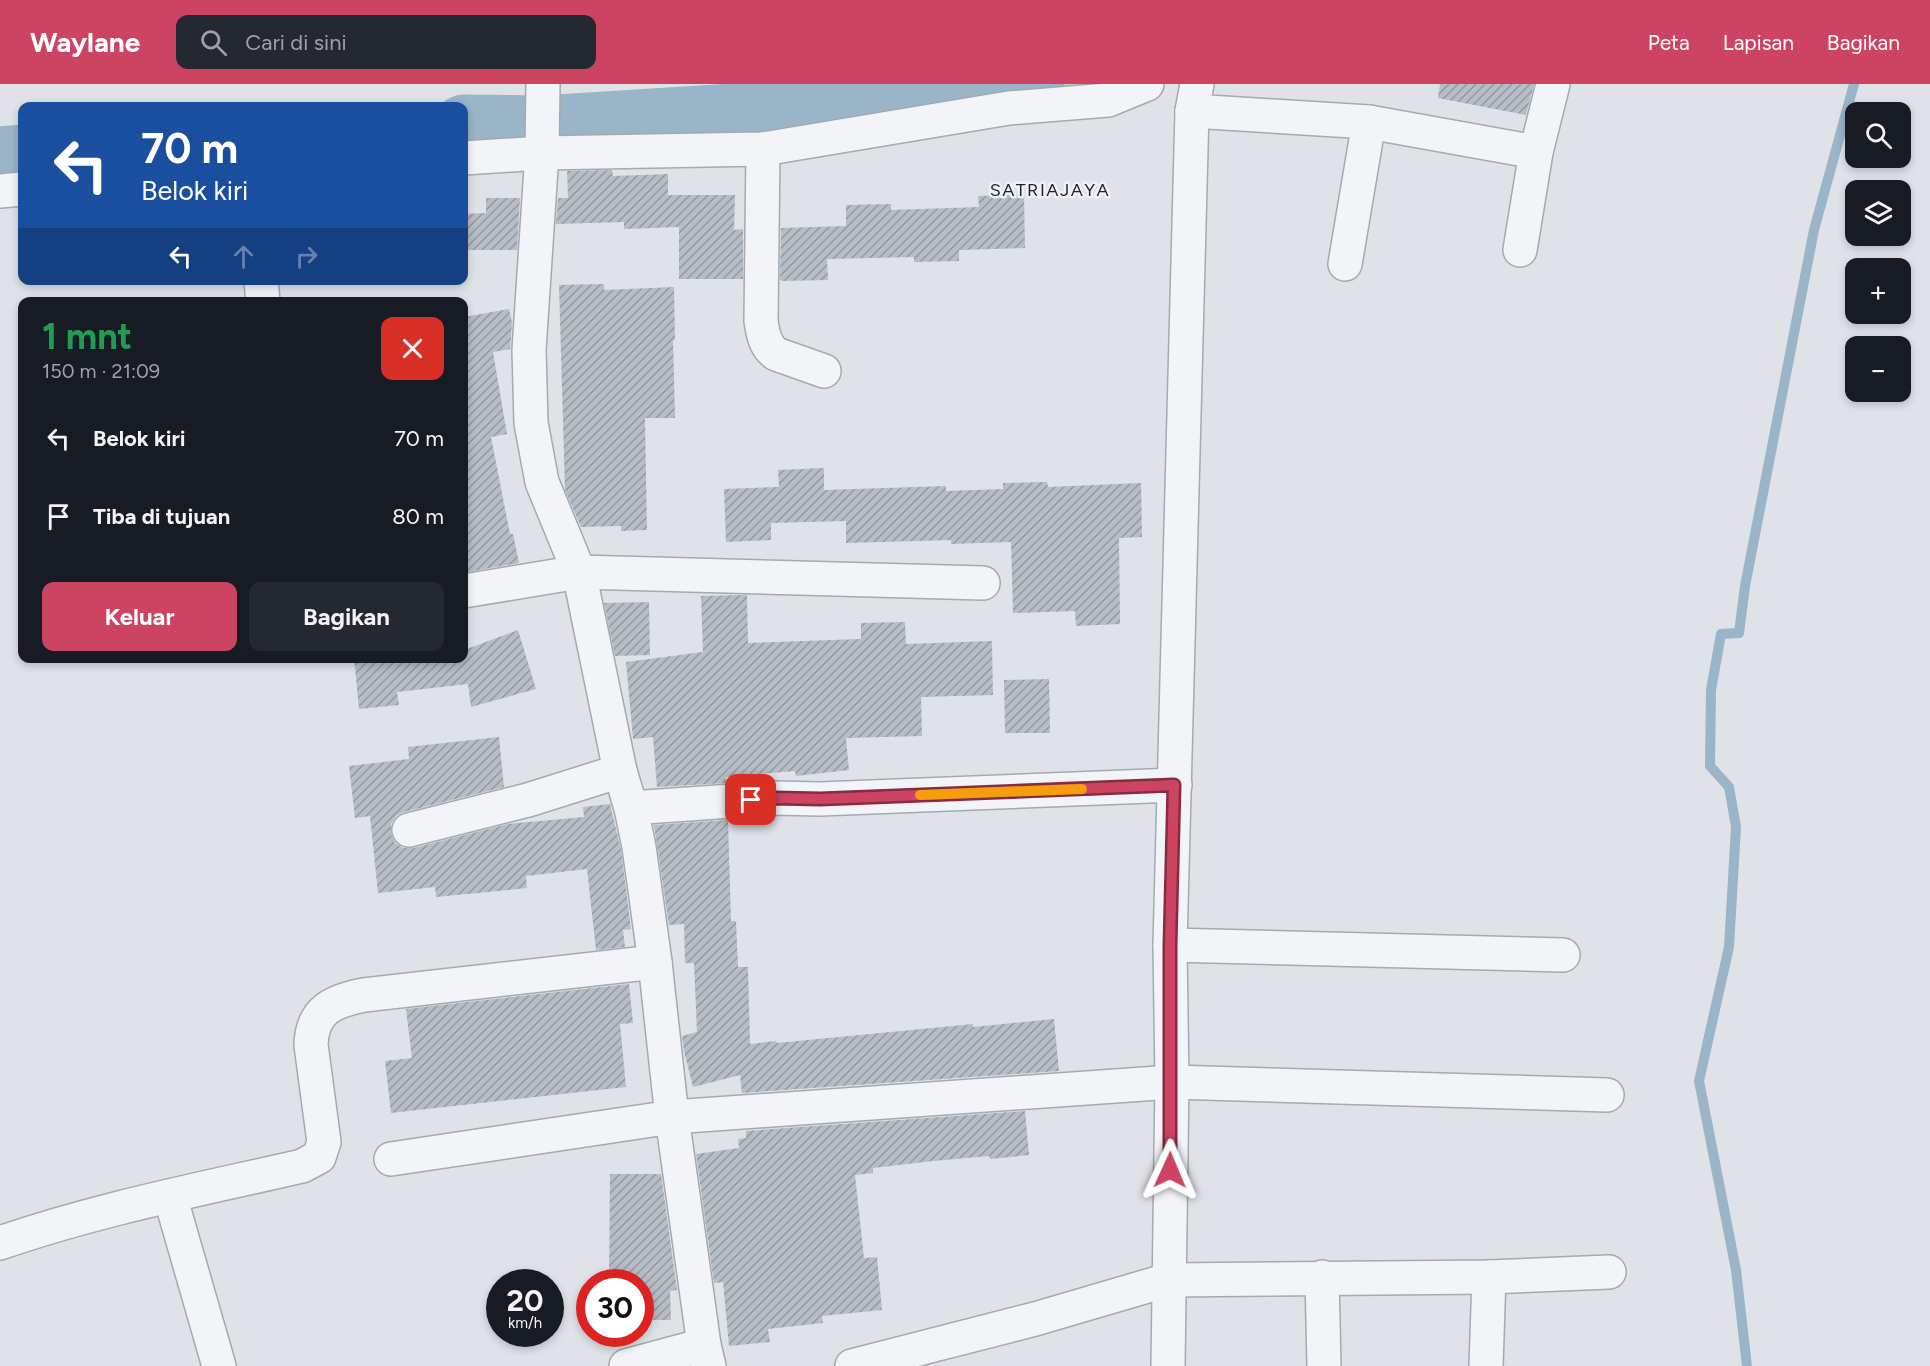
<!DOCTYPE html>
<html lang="id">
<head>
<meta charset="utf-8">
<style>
	:root { --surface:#171b24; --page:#242831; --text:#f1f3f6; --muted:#9ea1a6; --accent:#cd4463 }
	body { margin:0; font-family:Figtree,sans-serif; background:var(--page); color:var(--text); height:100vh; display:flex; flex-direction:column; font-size:22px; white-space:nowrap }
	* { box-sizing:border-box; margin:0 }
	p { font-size:20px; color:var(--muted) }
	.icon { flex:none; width:33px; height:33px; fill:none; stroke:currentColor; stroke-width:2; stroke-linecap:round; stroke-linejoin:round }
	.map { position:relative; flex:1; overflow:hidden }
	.sheet { position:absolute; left:18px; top:213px; width:450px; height:366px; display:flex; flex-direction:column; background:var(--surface); border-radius:12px; box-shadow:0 3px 9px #0003 }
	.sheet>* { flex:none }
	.guide { position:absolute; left:18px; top:18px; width:450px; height:183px; border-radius:12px; box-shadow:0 3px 9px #0003; background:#1a4fa0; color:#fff; overflow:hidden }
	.tools { position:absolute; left:1845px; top:18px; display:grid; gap:12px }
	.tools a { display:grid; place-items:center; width:66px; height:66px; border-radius:12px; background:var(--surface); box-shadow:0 3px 9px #0003; font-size:30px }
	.speed { position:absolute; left:486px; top:1185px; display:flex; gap:12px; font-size:30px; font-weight:700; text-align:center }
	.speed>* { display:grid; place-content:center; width:78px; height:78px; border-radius:50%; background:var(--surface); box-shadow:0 3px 9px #0003; line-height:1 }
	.speed small { font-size:15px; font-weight:400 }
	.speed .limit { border:9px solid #d22; background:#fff; color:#111 }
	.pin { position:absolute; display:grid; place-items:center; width:51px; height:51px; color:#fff; margin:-26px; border-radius:12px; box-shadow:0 3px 9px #0006 }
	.me { position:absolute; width:66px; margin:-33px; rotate:1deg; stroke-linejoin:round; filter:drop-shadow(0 0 4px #0008) }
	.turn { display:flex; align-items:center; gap:21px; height:126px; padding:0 24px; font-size:27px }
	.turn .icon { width:78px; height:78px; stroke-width:2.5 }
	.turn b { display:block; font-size:42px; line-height:51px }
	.lanes { display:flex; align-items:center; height:57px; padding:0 24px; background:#0003; justify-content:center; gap:30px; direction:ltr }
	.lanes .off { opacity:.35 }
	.round { display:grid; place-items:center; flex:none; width:63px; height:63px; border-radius:12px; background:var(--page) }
	.overview { display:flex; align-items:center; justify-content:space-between; height:102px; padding:0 24px }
	h1 { font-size:36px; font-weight:700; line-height:45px; color:#1e9e55 }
	.button { display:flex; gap:12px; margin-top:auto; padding:12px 24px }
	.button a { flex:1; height:69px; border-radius:12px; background:var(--accent); color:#fff; font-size:24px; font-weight:700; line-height:69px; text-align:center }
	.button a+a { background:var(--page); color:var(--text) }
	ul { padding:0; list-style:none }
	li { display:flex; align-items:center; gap:18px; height:78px; padding:0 24px }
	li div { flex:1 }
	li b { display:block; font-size:22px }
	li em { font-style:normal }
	header { display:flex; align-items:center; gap:36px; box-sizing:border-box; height:84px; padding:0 30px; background:var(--accent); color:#fff }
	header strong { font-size:28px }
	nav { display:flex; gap:33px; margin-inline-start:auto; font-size:21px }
	.search { width:420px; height:54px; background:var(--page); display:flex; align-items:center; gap:15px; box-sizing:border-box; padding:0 21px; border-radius:12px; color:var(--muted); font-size:22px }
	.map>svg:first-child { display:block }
	.grass { fill:url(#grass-tufts) }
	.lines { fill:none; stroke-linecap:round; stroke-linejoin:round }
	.stream { stroke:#9ab4c8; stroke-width:10 }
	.river { stroke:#9ab4c8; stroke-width:63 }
	.building { fill:url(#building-hatch) }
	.minor-casing { stroke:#a4aab2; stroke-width:36 }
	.minor { stroke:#f2f4f7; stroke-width:33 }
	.route-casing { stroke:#852c40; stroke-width:15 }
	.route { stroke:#cd4463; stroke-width:10 }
	.slow { stroke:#f59e0b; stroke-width:10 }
	.labels { text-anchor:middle; stroke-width:5; stroke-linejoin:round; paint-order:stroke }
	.quarter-label { font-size:18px; letter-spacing:1.5px; fill:#1a2330; stroke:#eef2f6 }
</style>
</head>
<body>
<header>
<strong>Waylane</strong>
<div class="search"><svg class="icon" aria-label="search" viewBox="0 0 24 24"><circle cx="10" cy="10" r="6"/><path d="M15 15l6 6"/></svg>Cari di sini</div>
<nav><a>Peta</a><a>Lapisan</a><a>Bagikan</a></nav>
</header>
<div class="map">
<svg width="1930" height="1282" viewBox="0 0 1930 1282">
	<defs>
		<pattern id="grass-tufts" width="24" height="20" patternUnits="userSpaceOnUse" patternTransform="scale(1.5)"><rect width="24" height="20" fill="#c6d2c0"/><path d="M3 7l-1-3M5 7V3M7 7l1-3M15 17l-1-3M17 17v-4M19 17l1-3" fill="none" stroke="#aab5a6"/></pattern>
		<pattern id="building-hatch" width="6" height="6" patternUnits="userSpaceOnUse" patternTransform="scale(1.5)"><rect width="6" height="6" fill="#b6bdc5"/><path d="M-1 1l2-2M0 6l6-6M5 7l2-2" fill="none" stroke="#949aa1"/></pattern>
	</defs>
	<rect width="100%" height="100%" fill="#dfe3e8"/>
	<g class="grass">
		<path d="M 1033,0 L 1147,0 L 763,65 L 464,74 L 464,42 L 542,43 L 812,26 Z"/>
		<path d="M 22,72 L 22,105 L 0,107 L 0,74 Z"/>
	</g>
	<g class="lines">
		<path class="stream" d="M 1747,1282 L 1736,1186 L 1699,997 L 1729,863 L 1736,743 L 1729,703 L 1710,682 L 1711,606 L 1721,550 L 1739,549 L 1745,502 L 1814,146 L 1854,0"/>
		<g class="river">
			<path d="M 464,42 L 542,43 L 812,26 L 1033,0"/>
			<path d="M 0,74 L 22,72"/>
		</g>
	</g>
	<g class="building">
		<path d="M 1440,0 L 1534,0 L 1526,31 L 1438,14 Z"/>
		<path d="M 612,86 L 613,92 L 668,90 L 668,111 L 735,111 L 734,146 L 743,145 L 743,195 L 679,195 L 679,143 L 624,145 L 624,138 L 556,140 L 558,114 L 568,114 L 567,87 Z"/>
		<path d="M 1024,110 L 1025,164 L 959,166 L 959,177 L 914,178 L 914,173 L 827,175 L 828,196 L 783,197 L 780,196 L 781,144 L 846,142 L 846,121 L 891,120 L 891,126 L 979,123 L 978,112 Z"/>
		<path d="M 486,114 L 520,114 L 517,166 L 464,166 L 464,130 L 486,129 Z"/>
		<path d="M 604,200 L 604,206 L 674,203 L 675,256 L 673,256 L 675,334 L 645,334 L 647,446 L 621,447 L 621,442 L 581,443 L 565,406 L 559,201 Z"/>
		<path d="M 509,225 L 512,238 L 510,265 L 493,268 L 507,350 L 491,353 L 510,450 L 513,450 L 519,479 L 467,488 L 464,470 L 464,233 Z"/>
		<path d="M 824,384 L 824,406 L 946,402 L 946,407 L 1003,405 L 1003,399 L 1047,398 L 1048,403 L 1141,399 L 1142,453 L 1119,454 L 1120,540 L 1076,542 L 1075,527 L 1013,529 L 1011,458 L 951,460 L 951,456 L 846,459 L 846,437 L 771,439 L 771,456 L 726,458 L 724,405 L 779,403 L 778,386 Z"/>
		<path d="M 747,511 L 748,559 L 861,555 L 861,539 L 905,538 L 906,560 L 992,557 L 993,611 L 921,613 L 922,652 L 846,654 L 849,686 L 796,692 L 795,687 L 726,693 L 726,699 L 657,703 L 653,653 L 633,655 L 626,578 L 703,568 L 701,512 Z"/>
		<path d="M 649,518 L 650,571 L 615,572 L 604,519 Z"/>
		<path d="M 518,546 L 536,605 L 471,623 L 468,600 L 397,608 L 399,621 L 359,625 L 354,574 L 464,574 L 464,566 Z"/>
		<path d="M 1049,595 L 1050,649 L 1005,649 L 1004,596 Z"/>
		<path d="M 499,653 L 504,703 L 404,728 L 396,732 L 391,740 L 391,750 L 395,759 L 403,764 L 414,764 L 508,740 L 584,733 L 583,723 L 610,720 L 621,766 L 631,845 L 623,846 L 625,863 L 596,866 L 587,785 L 526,792 L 527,804 L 488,808 L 436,813 L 435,803 L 378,809 L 370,732 L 355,734 L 349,682 L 409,675 L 408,663 Z"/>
		<path d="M 728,736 L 731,837 L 736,837 L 738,883 L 748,883 L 750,960 L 776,957 L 777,959 L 973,940 L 973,943 L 1054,935 L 1059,987 L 742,1009 L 740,991 L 693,1003 L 684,967 L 682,952 L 697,948 L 694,879 L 685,879 L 684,840 L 669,841 L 654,741 Z"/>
		<path d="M 629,900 L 633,939 L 620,940 L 626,1003 L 391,1029 L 385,977 L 412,974 L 406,925 Z"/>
		<path d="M 1025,1027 L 1029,1071 L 990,1075 L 989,1072 L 933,1077 L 873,1084 L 873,1089 L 855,1091 L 864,1174 L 877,1173 L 882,1226 L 822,1232 L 823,1239 L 768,1245 L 770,1258 L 729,1262 L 723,1198 L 714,1199 L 696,1070 L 739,1064 L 738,1055 L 746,1054 L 746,1047 Z"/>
		<path d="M 610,1090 L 661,1090 L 677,1206 L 670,1207 L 671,1236 L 640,1236 L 640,1198 L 609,1198 Z"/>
	</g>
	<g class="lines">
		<g class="minor-casing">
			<g id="minor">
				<path d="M 543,0 L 542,69 L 529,266 L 531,339 L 542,398 L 579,488 L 620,687 L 631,724 L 639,763 L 655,878 L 672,1033 L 704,1261 L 709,1282"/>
				<path d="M 1192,27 L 1369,38 L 1536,68 L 1553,0"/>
				<path d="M 763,65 L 761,237 C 763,250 765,262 776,270 L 824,287"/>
				<path d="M 464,74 L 542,69 L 763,65 L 1009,24 L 1108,16 L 1147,0"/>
				<path d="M 0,107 L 22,105"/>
				<path d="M 1520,166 L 1536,68"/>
				<path d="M 1345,180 L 1369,38"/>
				<path d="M 261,196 L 263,218"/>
				<path d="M 464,507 L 579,488 L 983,499"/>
				<path d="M 631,724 L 775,714 L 820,715 L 1175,701"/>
				<path d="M 409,746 L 528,716 L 620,687"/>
				<path d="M 1170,861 L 1563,871"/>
				<path d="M 391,1075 L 672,1033 L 1172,998 L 1607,1011"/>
				<path d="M 170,1112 L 219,1282"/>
				<path d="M 0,1159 C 98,1125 202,1105 302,1082 L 319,1073 L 324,1058 L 311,961 C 312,926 333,917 364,911 L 655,878"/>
				<path d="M 1322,1193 L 1324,1282"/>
				<path d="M 626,1282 L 704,1261"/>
				<path d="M 852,1282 L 1035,1235 L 1168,1196 L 1489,1193 L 1609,1188"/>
				<path d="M 1168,1282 L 1172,998 L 1170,861 L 1192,27 L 1197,0"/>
				<path d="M 1486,1282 L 1489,1193"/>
			</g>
		</g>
		<use href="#minor" class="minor"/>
	</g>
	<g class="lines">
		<g class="route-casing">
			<path id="route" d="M 751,716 L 775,714 L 820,715 L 1174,701 L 1170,861 L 1170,1086"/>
		</g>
		<use href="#route" class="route"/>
		<path class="slow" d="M 920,711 L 1082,705"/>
	</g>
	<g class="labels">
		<g class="quarter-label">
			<text x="1050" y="112">SATRIAJAYA</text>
		</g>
	</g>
</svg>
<div class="tools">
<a><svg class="icon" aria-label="search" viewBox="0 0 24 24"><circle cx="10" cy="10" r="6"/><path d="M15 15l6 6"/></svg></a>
<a><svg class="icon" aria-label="layers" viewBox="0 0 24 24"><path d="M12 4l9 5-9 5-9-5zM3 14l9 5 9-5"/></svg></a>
<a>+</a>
<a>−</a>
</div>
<div class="speed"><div>20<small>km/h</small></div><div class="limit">30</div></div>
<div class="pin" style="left:751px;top:716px;background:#d93025"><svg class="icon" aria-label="arrive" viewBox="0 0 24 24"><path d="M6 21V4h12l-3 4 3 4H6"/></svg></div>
<svg class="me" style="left:1170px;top:1086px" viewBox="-20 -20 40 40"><path d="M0-17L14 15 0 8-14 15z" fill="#cd4463" stroke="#fff" stroke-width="4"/></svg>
<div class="guide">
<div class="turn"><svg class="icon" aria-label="left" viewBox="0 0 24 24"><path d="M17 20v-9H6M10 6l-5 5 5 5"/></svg><div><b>70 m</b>Belok kiri</div></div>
<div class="lanes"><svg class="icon" aria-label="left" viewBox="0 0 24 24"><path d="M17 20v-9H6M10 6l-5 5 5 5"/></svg><svg class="icon off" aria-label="ahead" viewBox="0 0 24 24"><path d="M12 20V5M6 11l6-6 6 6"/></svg><svg class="icon off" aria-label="right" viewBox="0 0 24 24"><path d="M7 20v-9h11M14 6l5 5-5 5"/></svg></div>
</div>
<section class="sheet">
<div class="overview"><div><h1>1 mnt</h1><p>150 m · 21:09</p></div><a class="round" style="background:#d93025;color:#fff"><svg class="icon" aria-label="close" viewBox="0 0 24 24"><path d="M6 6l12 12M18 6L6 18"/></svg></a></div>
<ul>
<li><svg class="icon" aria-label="left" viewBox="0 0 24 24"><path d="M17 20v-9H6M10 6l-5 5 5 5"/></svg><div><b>Belok kiri</b></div><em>70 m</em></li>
<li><svg class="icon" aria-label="arrive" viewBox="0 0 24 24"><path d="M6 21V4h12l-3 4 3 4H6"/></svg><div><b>Tiba di tujuan</b></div><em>80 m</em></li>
</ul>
<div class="button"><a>Keluar</a><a>Bagikan</a></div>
</section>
</div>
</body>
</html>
